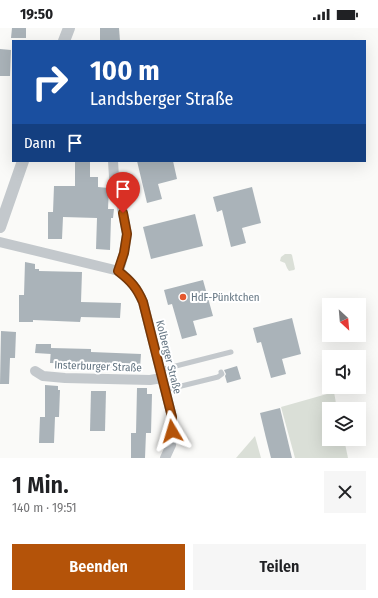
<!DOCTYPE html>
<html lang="de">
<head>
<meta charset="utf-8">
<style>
	:root { --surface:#fff; --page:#f6f6f6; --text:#202124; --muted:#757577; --accent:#b45309 }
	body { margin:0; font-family:"Fira Sans Condensed",sans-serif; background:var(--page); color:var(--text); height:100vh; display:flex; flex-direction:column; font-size:15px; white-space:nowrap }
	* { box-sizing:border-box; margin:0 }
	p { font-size:13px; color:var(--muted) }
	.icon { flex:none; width:22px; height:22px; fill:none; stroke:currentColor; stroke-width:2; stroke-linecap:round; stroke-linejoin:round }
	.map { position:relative; height:430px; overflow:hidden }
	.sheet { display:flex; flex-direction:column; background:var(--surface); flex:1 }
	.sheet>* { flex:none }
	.banner { position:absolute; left:12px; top:12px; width:354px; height:122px; border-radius:0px; box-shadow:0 4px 16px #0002; background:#1a4fa0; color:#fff; overflow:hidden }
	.needle { width:26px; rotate:154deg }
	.controls { position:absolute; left:322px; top:270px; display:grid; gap:8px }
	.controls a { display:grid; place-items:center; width:44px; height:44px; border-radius:0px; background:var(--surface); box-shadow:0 4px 16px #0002; font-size:20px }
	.pin { position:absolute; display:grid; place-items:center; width:34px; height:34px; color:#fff; margin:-41px -17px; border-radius:50% 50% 50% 0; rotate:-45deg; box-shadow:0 0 4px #0007 }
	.pin .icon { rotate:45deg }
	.me { position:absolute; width:44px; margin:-22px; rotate:353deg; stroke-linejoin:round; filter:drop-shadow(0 0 3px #0008) }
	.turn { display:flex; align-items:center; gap:14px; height:84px; padding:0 12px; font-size:18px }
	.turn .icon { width:52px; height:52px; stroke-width:2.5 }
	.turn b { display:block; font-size:28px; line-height:34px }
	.then { display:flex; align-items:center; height:38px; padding:0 12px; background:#0003; gap:8px; font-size:15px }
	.round { display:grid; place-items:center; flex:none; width:42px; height:42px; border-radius:0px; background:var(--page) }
	.headline { display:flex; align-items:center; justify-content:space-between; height:68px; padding:0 12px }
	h1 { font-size:24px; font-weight:600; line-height:30px }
	.primary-button { display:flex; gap:8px; margin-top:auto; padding:8px 12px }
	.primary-button a { flex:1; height:46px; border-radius:0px; background:var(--accent); color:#fff; font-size:16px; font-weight:600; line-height:46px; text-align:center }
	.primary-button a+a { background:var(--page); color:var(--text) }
	.status { display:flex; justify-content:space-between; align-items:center; height:28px; padding:0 20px; background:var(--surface); direction:ltr }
	.status svg { height:11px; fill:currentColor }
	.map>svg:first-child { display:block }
	.green { fill:#dadfd7 }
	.building { fill:#aab3b9 }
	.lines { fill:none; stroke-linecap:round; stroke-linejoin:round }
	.service { stroke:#c3c8cc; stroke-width:5 }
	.minor { stroke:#c3c8cc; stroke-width:10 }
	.tertiary { stroke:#c3c8cc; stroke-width:12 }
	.route-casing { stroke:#753606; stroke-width:10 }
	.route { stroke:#b45309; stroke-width:7 }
	.poi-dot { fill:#e4572e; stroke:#fff; stroke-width:1.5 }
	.labels { text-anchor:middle; stroke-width:4; stroke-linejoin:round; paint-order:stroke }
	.poi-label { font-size:11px; fill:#657683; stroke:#fff; text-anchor:start }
	.street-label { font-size:11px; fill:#657683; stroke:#fff }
</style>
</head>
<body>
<div class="status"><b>19:50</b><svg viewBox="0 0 49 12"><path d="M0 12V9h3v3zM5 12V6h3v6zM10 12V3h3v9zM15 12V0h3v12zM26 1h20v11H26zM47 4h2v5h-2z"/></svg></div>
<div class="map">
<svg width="378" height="430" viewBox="0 0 378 430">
	<rect width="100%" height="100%" fill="#fafaf8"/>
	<g class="green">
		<path d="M 285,226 L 291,226 L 292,227 L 295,241 L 294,242 L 289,243 L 287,240 L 285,235 L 280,233 L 281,229 Z"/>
		<path d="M 334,364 L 337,381 L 329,381 L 329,411 L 344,411 L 348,430 L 295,430 L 281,379 Z"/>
		<path d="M 255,408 L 261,430 L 236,430 Z"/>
	</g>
	<g class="building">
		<path d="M 12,0 L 26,0 L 26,10 L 11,10 Z"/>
		<path d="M 100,0 L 119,0 L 120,13 L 100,13 Z"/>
		<path d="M 0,21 L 11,22 L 10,48 L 0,48 Z"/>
		<path d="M 75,133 L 90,133 L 90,149 L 98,149 L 98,159 L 109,160 L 108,181 L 114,181 L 113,190 L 111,190 L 110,222 L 96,221 L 97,190 L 63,189 L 62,211 L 48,211 L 48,184 L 53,184 L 54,158 L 75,158 Z"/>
		<path d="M 137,133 L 173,133 L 177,151 L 158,156 L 162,171 L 147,175 Z"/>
		<path d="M 252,159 L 261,195 L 242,200 L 246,215 L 231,219 L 222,182 L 217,184 L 213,169 Z"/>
		<path d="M 195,186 L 203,218 L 151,231 L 143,199 Z"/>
		<path d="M 25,234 L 35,236 L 35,241 L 39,241 L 39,243 L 82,244 L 81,274 L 121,275 L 120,290 L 81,289 L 80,294 L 33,292 L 33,294 L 19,294 L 19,267 L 24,267 Z"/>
		<path d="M 203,252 L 213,288 L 193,293 L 197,307 L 182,311 L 172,276 L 168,277 L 164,262 Z"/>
		<path d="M 292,290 L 301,326 L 282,331 L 286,346 L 271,350 L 261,314 L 257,315 L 253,300 Z"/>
		<path d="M 1,303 L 16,304 L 15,330 L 10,330 L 9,356 L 0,356 Z"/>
		<path d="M 36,316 L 51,316 L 51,326 L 35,325 Z"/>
		<path d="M 51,320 L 91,321 L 91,324 L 141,326 L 140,340 L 100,339 L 101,336 L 50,335 Z"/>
		<path d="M 237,338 L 241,351 L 227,355 L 225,348 L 226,346 L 224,342 Z"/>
		<path d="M 45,357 L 58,358 L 58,362 L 60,362 L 59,389 L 55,389 L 54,415 L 39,415 L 40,389 L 45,389 Z"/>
		<path d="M 137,360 L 147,360 L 147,366 L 152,366 L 151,405 L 146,405 L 145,430 L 131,430 L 131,405 L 136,405 Z"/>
		<path d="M 91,363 L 106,363 L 105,403 L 90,403 Z"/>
		<path d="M 280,380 L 292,430 L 271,430 L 266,410 L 260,385 Z"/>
	</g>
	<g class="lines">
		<g class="service">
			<path d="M 160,342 L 231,324"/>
			<path d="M 165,362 L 214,350 L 218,349 L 222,346 L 221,344"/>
		</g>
		<g class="minor">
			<path d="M 113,133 L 114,149 L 121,175 L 127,206 L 124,225 L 119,243"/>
			<path d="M 0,214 L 119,243 C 131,253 137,260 143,274 L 172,389 L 173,403 L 171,417 L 165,430"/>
			<path d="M 35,343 L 43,348 L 65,350 L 150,352 L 162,350"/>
		</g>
		<g class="tertiary">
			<path d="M 64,13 L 69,0"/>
			<path d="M 0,199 L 23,133"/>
		</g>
	</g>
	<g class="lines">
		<g class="route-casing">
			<path id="route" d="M 123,185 L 127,206 L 124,225 L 118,243 C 131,253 137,260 143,274 L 172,389 L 172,403"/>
		</g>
		<use href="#route" class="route"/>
	</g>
	<circle class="poi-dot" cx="183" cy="269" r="4"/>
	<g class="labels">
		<g class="poi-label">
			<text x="191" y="273">HdF-Pünktchen</text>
		</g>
		<g class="street-label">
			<text transform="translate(169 329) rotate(76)" y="4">Kolberger Straße</text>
			<text transform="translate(98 338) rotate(2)" y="4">Insterburger Straße</text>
		</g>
	</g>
</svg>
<div class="controls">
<a><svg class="needle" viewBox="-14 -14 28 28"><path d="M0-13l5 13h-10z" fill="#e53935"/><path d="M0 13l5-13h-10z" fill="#757577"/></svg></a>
<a><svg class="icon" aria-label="sound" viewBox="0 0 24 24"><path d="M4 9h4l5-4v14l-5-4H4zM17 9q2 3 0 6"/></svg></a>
<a><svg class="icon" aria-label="layers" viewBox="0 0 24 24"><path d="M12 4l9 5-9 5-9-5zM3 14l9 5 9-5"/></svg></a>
</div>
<div class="pin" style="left:123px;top:185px;background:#d93025"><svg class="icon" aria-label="arrive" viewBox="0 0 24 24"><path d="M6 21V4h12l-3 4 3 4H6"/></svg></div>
<svg class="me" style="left:172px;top:403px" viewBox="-20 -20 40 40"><path d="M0-17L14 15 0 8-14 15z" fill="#b45309" stroke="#fff" stroke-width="4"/></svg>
<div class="banner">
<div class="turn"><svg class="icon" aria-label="right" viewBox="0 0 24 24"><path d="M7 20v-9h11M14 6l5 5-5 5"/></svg><div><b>100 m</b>Landsberger Straße</div></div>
<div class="then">Dann<svg class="icon" aria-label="arrive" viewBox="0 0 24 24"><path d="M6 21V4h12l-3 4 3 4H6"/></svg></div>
</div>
</div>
<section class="sheet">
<div class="headline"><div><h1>1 Min.</h1><p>140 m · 19:51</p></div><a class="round"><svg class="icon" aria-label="close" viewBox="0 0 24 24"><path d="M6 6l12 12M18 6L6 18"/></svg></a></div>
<div class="primary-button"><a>Beenden</a><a>Teilen</a></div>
</section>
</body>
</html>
